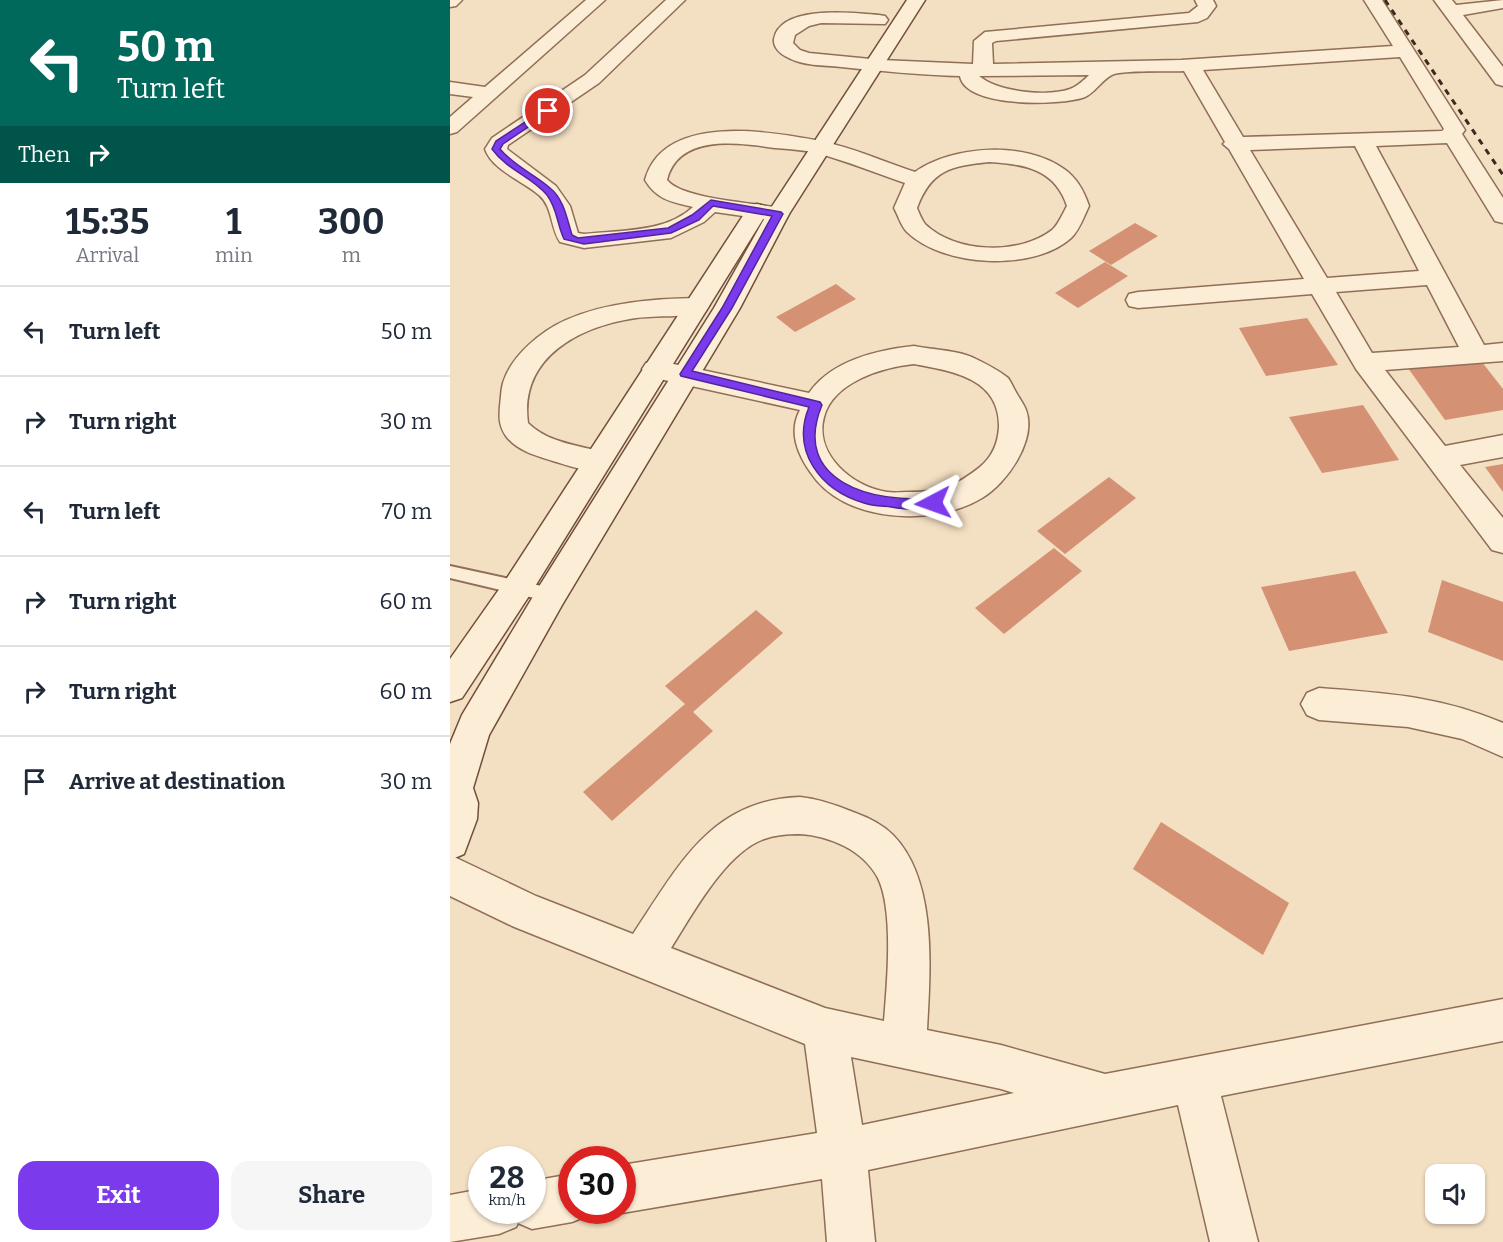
<!DOCTYPE html>
<html lang="en">
<head>
<meta charset="utf-8">
<style>
	:root { --surface:#fff; --page:#f6f6f7; --text:#1f2937; --muted:#747a83; --line:#e0e1e3; --accent:#7c3aed }
	body { margin:0; font-family:Bitter,serif; background:var(--page); color:var(--text); height:100vh; display:flex; flex-direction:column; font-size:22px; white-space:nowrap }
	* { box-sizing:border-box; margin:0 }
	p { font-size:20px; color:var(--muted) }
	.icon { flex:none; width:33px; height:33px; fill:none; stroke:currentColor; stroke-width:2; stroke-linecap:round; stroke-linejoin:round }
	.map { position:relative; flex:1; overflow:hidden }
	.side { display:flex; flex-direction:column; background:var(--surface); width:450px }
	.side>* { flex:none }
	.hud { background:#00695c; color:#fff; overflow:hidden }
	.controls { position:absolute; left:975px; top:1164px; display:grid; gap:12px }
	.controls a { display:grid; place-items:center; width:60px; height:60px; border-radius:12px; background:var(--surface); box-shadow:0 2px 4px #0004; font-size:30px }
	.speed { position:absolute; left:18px; top:1146px; display:flex; gap:12px; font-size:30px; font-weight:700; text-align:center }
	.speed>* { display:grid; place-content:center; width:78px; height:78px; border-radius:50%; background:var(--surface); box-shadow:0 2px 4px #0004; line-height:1 }
	.speed small { font-size:15px; font-weight:400 }
	.speed .limit { border:9px solid #d22; background:#fff; color:#111 }
	.pin { position:absolute; display:grid; place-items:center; width:51px; height:51px; color:#fff; margin:-26px; border:3px solid #fff; border-radius:50%; box-shadow:0 2px 6px #0007 }
	.me { position:absolute; width:66px; margin:-33px; rotate:266deg; stroke-linejoin:round; filter:drop-shadow(0 0 4px #0008) }
	.turn { display:flex; align-items:center; gap:21px; height:126px; padding:0 18px; font-size:27px }
	.turn .icon { width:78px; height:78px; stroke-width:2.5 }
	.turn b { display:block; font-size:42px; line-height:51px }
	.then { display:flex; align-items:center; height:57px; padding:0 18px; background:#0003; gap:12px; font-size:22px }
	.eta { display:flex; justify-content:space-evenly; align-items:center; height:102px; text-align:center }
	.eta b { font-size:36px; font-weight:700; line-height:42px }
	.cta { display:flex; gap:12px; margin-top:auto; padding:12px 18px }
	.cta a { flex:1; height:69px; border-radius:18px; background:var(--accent); color:#fff; font-size:24px; font-weight:700; line-height:69px; text-align:center }
	.cta a+a { background:var(--page); color:var(--text) }
	ul { padding:0; list-style:none }
	li { display:flex; align-items:center; gap:18px; height:90px; padding:0 18px; border-top:2px solid var(--line) }
	li div { flex:1 }
	li b { display:block; font-size:22px }
	li em { font-style:normal }
	main { display:flex; flex:1; min-height:0 }
	.map>svg:first-child { display:block }
	.building { fill:#d59174 }
	.lines { fill:none; stroke-linecap:round; stroke-linejoin:round }
	.lane-casing { stroke:#906e57; stroke-width:4 }
	.street-casing { stroke:#906e57; stroke-width:3 }
	.secondary-casing { stroke:#714f3a; stroke-width:3 }
	.lane { fill:#fcedd7; fill-rule:evenodd }
	.street { fill:#fcedd7; fill-rule:evenodd }
	.secondary { fill:#fcedd7; fill-rule:evenodd }
	.rail { stroke:#3e291d; stroke-width:3; stroke-dasharray:6 6; stroke-linecap:butt }
	.route { fill:#7c3aed; stroke:#51269a; stroke-width:1.5 }
</style>
</head>
<body>
<main>
<section class="side">
<div class="hud">
<div class="turn"><svg class="icon" aria-label="left" viewBox="0 0 24 24"><path d="M17 20v-9H6M10 6l-5 5 5 5"/></svg><div><b>50 m</b>Turn left</div></div>
<div class="then">Then<svg class="icon" aria-label="right" viewBox="0 0 24 24"><path d="M7 20v-9h11M14 6l5 5-5 5"/></svg></div>
</div>
<div class="eta">
<div><b>15:35</b><p>Arrival</p></div>
<div><b>1</b><p>min</p></div>
<div><b>300</b><p>m</p></div>
</div>
<ul>
<li><svg class="icon" aria-label="left" viewBox="0 0 24 24"><path d="M17 20v-9H6M10 6l-5 5 5 5"/></svg><div><b>Turn left</b></div><em>50 m</em></li>
<li><svg class="icon" aria-label="right" viewBox="0 0 24 24"><path d="M7 20v-9h11M14 6l5 5-5 5"/></svg><div><b>Turn right</b></div><em>30 m</em></li>
<li><svg class="icon" aria-label="left" viewBox="0 0 24 24"><path d="M17 20v-9H6M10 6l-5 5 5 5"/></svg><div><b>Turn left</b></div><em>70 m</em></li>
<li><svg class="icon" aria-label="right" viewBox="0 0 24 24"><path d="M7 20v-9h11M14 6l5 5-5 5"/></svg><div><b>Turn right</b></div><em>60 m</em></li>
<li><svg class="icon" aria-label="right" viewBox="0 0 24 24"><path d="M7 20v-9h11M14 6l5 5-5 5"/></svg><div><b>Turn right</b></div><em>60 m</em></li>
<li><svg class="icon" aria-label="arrive" viewBox="0 0 24 24"><path d="M6 21V4h12l-3 4 3 4H6"/></svg><div><b>Arrive at destination</b></div><em>30 m</em></li>
</ul>
<div class="cta"><a>Exit</a><a>Share</a></div>
</section>
<div class="map">
<svg width="1053" height="1242" viewBox="0 0 1053 1242">
	<rect width="100%" height="100%" fill="#f3dfc2"/>
	<g class="building">
		<path d="M 685,223 L 708,236 L 661,265 L 639,251 Z"/>
		<path d="M 655,262 L 678,276 L 628,308 L 605,293 Z"/>
		<path d="M 386,284 L 406,299 L 345,332 L 326,317 Z"/>
		<path d="M 857,318 L 888,365 L 816,376 L 789,328 Z"/>
		<path d="M 1028,357 L 1053,389 L 1053,410 L 995,420 L 958,368 Z"/>
		<path d="M 913,405 L 949,460 L 872,473 L 839,417 Z"/>
		<path d="M 1053,464 L 1053,492 L 1035,467 Z"/>
		<path d="M 659,477 L 686,498 L 615,554 L 587,531 Z"/>
		<path d="M 604,548 L 632,571 L 554,634 L 525,608 Z"/>
		<path d="M 905,571 L 938,633 L 839,651 L 811,587 Z"/>
		<path d="M 992,580 L 1053,602 L 1053,661 L 978,632 Z"/>
		<path d="M 306,610 L 333,633 L 243,712 L 263,731 L 162,821 L 133,792 L 235,704 L 215,686 Z"/>
		<path d="M 711,822 L 839,903 L 813,955 L 683,869 Z"/>
	</g>
	<g class="lines">
		<g class="lane-casing">
			<path id="lane" d="M 0,566 L 101,588 L 107,590 L 109,595 L 107,600 L 101,602 L 0,578 Z"/>
		</g>
		<g class="street-casing">
			<g id="street">
				<path d="M 0,0 L 12,0 L 6,6 L 0,7 Z"/>
				<path d="M 136,0 L 155,0 L 7,132 L 0,134 L 0,117 L 23,97 L 0,94 L 0,82 L 35,87 Z"/>
				<path d="M 216,0 L 235,0 L 149,83 L 58,145 L 57,149 L 106,186 L 120,206 L 128,233 L 134,234 C 170,230 215,233 243,207 C 222,202 207,200 195,180 C 213,113 319,131 370,141 C 402,147 434,162 465,172 C 503,145 576,141 614,169 C 627,178 634,191 639,206 C 634,216 629,231 621,238 C 583,272 493,267 457,232 C 451,226 448,215 444,208 L 455,183 C 426,173 396,161 367,153 C 353,150 339,149 325,148 C 290,143 228,133 217,180 C 232,200 310,203 336,209 L 339,214 L 336,219 L 328,221 L 265,212 L 254,222 L 221,238 L 134,248 L 110,242 C 100,227 103,207 89,195 C 73,181 42,170 35,149 L 42,138 L 135,75 ZM 539,162 C 574,164 605,169 617,206 C 613,213 608,225 602,230 C 570,255 506,254 475,224 C 472,220 469,213 467,208 C 481,170 501,166 539,162 Z"/>
				<path d="M 745,0 L 763,0 L 766,6 L 757,18 L 748,22 L 546,41 L 542,43 L 543,64 L 731,60 L 943,46 L 914,0 L 932,0 L 1015,130 L 1012,134 L 1053,198 L 1053,223 L 1045,221 L 997,143 L 926,146 L 1034,345 L 1053,343 L 1053,361 L 935,370 L 995,446 L 1053,435 L 1053,457 L 1010,465 L 1053,518 L 1053,553 L 1042,550 L 906,369 L 862,294 L 688,308 L 679,306 L 676,300 L 679,294 L 688,292 L 854,279 L 779,149 L 773,144 L 775,142 L 734,71 C 714,72 682,70 664,74 C 654,77 646,92 635,97 C 611,106 515,108 510,76 C 470,75 430,71 391,67 C 373,65 352,66 337,57 C 330,54 323,47 324,39 C 330,4 405,13 429,15 L 435,16 L 438,20 L 435,24 L 371,23 L 359,26 L 345,35 L 343,43 L 350,50 L 359,53 L 431,60 L 523,64 L 524,41 L 535,32 L 739,13 L 748,6 ZM 950,57 L 994,129 L 992,131 L 793,137 L 753,70 ZM 639,75 C 634,80 628,86 620,89 C 597,97 548,92 529,76 ZM 905,146 L 969,271 L 877,278 L 800,150 ZM 977,285 L 1009,347 L 922,353 L 886,292 Z"/>
				<path d="M 984,0 L 1002,0 L 1006,5 L 1053,0 L 1053,8 L 1013,15 L 1053,67 L 1053,86 L 1046,84 Z"/>
				<path d="M 246,298 L 255,300 L 259,306 L 255,312 C 233,318 209,315 186,318 C 130,326 69,357 78,423 C 100,444 129,445 156,453 L 160,461 L 156,469 C 140,474 120,466 103,461 C 87,456 67,451 56,436 C 49,426 49,417 50,406 C 51,398 51,390 53,383 C 61,356 91,331 116,320 C 157,302 203,299 246,298 Z"/>
				<path d="M 464,346 C 483,350 509,350 526,359 C 536,364 550,371 558,378 C 561,382 564,389 567,394 C 570,399 574,405 576,410 C 587,440 557,483 532,498 C 485,527 393,523 361,473 C 348,455 338,432 350,410 L 205,378 L 196,375 L 192,369 L 196,363 L 205,360 L 359,393 C 382,360 427,350 464,346 ZM 464,364 C 502,371 550,378 549,427 C 548,443 543,456 530,467 C 506,486 491,492 459,492 C 452,492 444,493 437,492 C 402,487 364,454 374,417 C 383,382 433,367 464,364 Z"/>
				<path d="M 869,688 C 936,693 990,696 1053,723 L 1053,757 L 1012,739 L 958,727 L 869,720 L 857,715 L 851,704 L 857,693 Z"/>
				<path d="M 350,797 C 369,799 386,805 403,812 C 417,817 432,824 443,835 C 488,881 480,971 477,1030 L 551,1045 L 655,1074 L 1053,999 L 1053,1041 L 771,1096 L 808,1242 L 760,1242 L 728,1105 L 418,1170 L 425,1242 L 377,1242 L 372,1179 L 172,1213 L 167,1210 L 172,1210 L 172,1165 L 367,1133 L 355,1044 L 62,926 L 0,896 L 0,855 L 86,896 L 183,934 C 228,867 260,800 350,797 ZM 350,834 C 380,836 413,850 428,878 C 444,911 437,984 434,1021 L 375,1008 L 221,948 C 242,915 275,853 314,839 C 325,835 338,834 350,834 ZM 401,1057 L 551,1089 L 564,1093 L 412,1125 Z"/>
				<path d="M 122,1174 L 122,1210 L 141,1210 L 139,1215 L 122,1222 L 82,1229 L 68,1223 L 66,1227 L 49,1234 L 0,1242 L 0,1195 L 32,1189 L 32,1210 L 82,1210 L 82,1181 Z"/>
			</g>
		</g>
		<g class="secondary-casing">
			<g id="secondary">
				<path d="M 457,0 L 475,0 L 339,214 L 290,308 L 112,605 L 39,735 L 23,788 L 28,803 L 27,819 L 14,854 L 0,860 L 0,744 L 12,715 L 90,585 L 264,308 L 317,214 Z"/>
				<path d="M 307,204 L 315,206 L 318,211 L 79,596 L 12,698 L 0,702 L 0,659 L 57,578 L 296,211 L 299,206 Z"/>
			</g>
		</g>
		<use href="#lane" class="lane"/>
		<use href="#street" class="street"/>
		<use href="#secondary" class="secondary"/>
		<path class="rail" d="M 935,0 L 1053,175"/>
	</g>
	<path class="route" d="M 95,109 L 102,111 L 53,144 L 50,149 C 64,166 84,174 100,188 C 114,199 117,219 122,235 L 128,238 L 218,228 L 242,215 L 261,200 L 331,212 L 333,214 L 282,308 L 242,371 L 370,402 L 372,405 C 340,482 424,504 483,498 L 490,503 L 488,506 C 473,511 457,510 441,507 C 432,506 422,506 414,503 C 370,490 341,451 359,407 L 231,376 L 230,374 L 272,308 L 322,216 L 263,206 L 249,220 L 221,233 L 134,244 L 114,239 C 107,224 107,208 97,195 C 82,177 57,170 42,149 L 46,141 Z"/>
</svg>
<div class="controls">
<a><svg class="icon" aria-label="sound" viewBox="0 0 24 24"><path d="M4 9h4l5-4v14l-5-4H4zM17 9q2 3 0 6"/></svg></a>
</div>
<div class="speed"><div>28<small>km/h</small></div><div class="limit">30</div></div>
<div class="pin" style="left:98px;top:111px;background:#d93025"><svg class="icon" aria-label="arrive" viewBox="0 0 24 24"><path d="M6 21V4h12l-3 4 3 4H6"/></svg></div>
<svg class="me" style="left:483px;top:503px" viewBox="-20 -20 40 40"><path d="M0-17L14 15 0 8-14 15z" fill="#7c3aed" stroke="#fff" stroke-width="4"/></svg>
</div>
</main>
</body>
</html>
